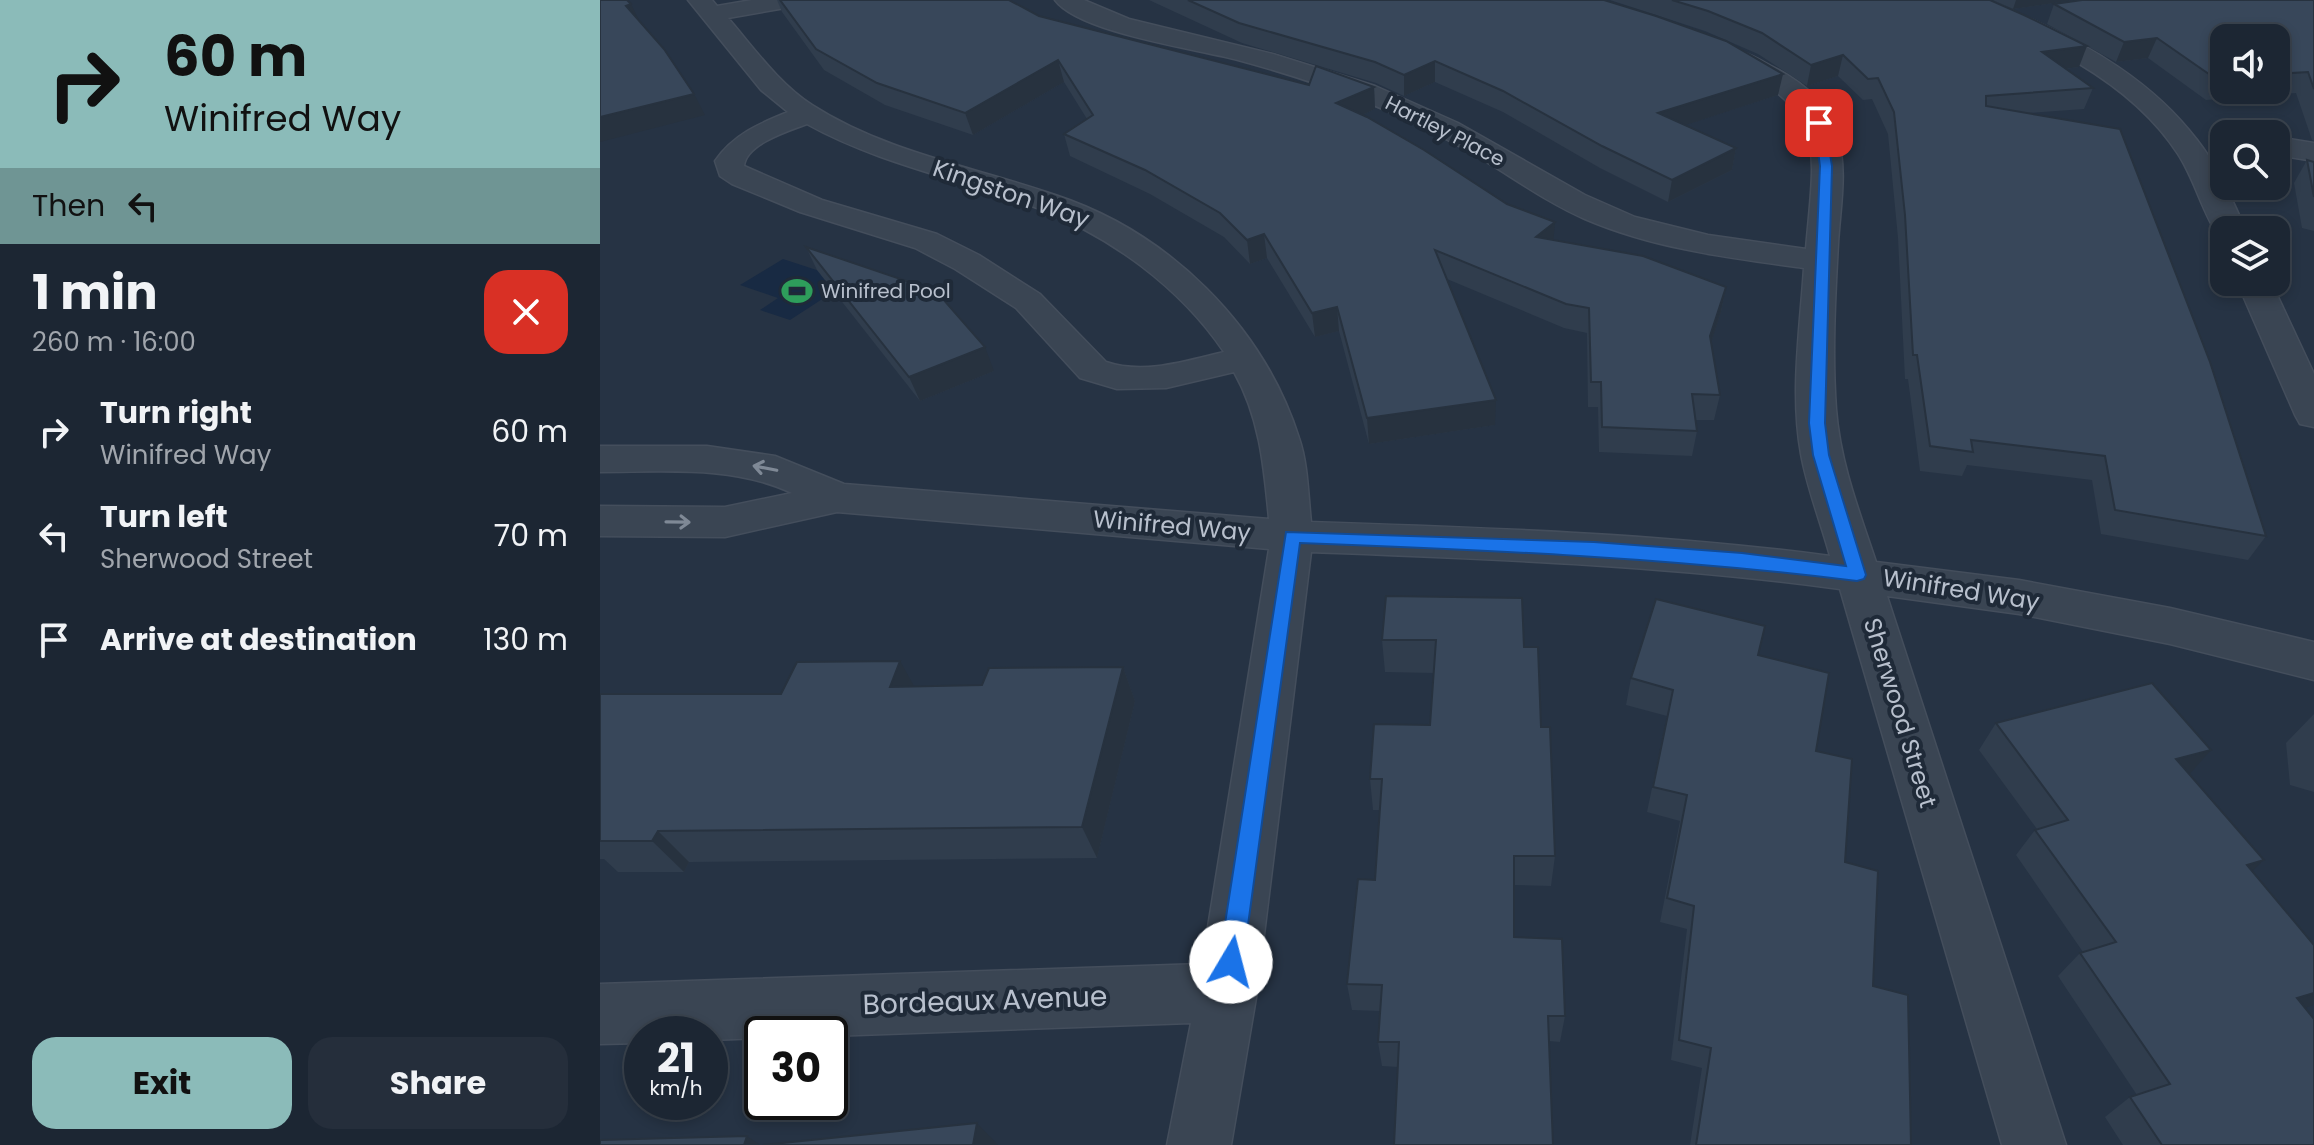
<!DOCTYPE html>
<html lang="en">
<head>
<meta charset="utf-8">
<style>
	:root { --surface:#1c2633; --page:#252e3b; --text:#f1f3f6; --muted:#a0a5ac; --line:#3a434e; --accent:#8bbbb9 }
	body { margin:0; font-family:Poppins,sans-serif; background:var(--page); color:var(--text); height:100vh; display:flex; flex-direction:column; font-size:30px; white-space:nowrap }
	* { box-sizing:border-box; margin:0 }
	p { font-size:26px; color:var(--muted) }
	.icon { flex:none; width:44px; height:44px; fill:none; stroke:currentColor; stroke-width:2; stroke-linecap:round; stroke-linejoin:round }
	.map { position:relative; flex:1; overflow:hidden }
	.sheet { display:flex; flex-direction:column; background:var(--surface); width:600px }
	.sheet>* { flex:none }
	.hud { background:#8bbbb9; color:#111; overflow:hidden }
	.tools { position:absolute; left:1610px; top:24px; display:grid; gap:16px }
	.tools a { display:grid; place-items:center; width:80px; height:80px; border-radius:16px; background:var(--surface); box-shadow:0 4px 12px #0003,0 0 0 2px var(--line); font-size:40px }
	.speed { position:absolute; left:24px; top:1016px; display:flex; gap:16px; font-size:40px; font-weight:700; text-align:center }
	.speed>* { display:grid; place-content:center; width:104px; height:104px; border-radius:50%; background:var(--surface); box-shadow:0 4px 12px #0003,0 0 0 2px var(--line); line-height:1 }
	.speed small { font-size:20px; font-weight:400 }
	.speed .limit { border:4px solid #111; border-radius:12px; background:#fff; color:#111 }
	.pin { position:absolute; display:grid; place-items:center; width:68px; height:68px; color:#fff; margin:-34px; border-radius:16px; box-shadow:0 4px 12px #0006 }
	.me { position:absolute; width:88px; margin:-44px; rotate:8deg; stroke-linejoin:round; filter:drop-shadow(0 0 6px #0008) }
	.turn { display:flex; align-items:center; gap:28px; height:168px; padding:0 32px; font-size:36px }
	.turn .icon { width:104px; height:104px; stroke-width:2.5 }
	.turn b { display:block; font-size:56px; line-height:68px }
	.then { display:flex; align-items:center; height:76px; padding:0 32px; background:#0003; gap:16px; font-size:30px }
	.round { display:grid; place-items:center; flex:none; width:84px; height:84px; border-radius:24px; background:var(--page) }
	.overview { display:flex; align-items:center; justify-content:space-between; height:136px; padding:0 32px }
	h1 { font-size:48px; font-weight:700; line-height:60px }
	.button { display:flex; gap:16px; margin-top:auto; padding:16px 32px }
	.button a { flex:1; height:92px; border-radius:24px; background:var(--accent); color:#111; font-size:32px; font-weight:700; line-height:92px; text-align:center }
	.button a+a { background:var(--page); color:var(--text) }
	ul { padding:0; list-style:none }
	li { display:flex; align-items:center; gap:24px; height:104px; padding:0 32px }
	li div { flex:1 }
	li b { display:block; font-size:30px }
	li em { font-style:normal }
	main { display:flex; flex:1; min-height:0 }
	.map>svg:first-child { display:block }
	.water { fill:#182a43 }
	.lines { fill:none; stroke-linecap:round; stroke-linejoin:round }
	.minor-casing { stroke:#444e5c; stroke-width:3 }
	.minor { fill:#3a4553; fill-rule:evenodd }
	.wall { fill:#303d4d; fill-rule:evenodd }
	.shaded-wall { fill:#27323f }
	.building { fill:#38475a; stroke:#27323f; stroke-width:2 }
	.oneway { stroke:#7f8996 }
	.route { fill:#1a73e8; stroke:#114b97; stroke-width:2 }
	.labels { text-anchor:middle; stroke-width:8; stroke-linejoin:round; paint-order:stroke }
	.far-street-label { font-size:20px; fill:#b8c0cd; stroke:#1f2a38 }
	.far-poi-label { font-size:20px; fill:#b8c0cd; stroke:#1f2a38; text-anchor:start }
	.street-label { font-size:24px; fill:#b8c0cd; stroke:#1f2a38 }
	.near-street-label { font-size:28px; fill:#b8c0cd; stroke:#1f2a38 }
</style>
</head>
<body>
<main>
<section class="sheet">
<div class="hud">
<div class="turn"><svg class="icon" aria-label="right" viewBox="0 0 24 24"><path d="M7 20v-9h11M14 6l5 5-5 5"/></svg><div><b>60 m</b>Winifred Way</div></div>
<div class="then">Then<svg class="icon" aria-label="left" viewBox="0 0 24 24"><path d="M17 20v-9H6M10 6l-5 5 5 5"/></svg></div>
</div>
<div class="overview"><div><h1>1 min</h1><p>260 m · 16:00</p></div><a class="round" style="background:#d93025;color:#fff"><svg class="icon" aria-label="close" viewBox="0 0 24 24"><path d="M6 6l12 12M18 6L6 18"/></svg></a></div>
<ul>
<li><svg class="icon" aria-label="right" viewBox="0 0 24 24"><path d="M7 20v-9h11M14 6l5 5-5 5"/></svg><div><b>Turn right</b><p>Winifred Way</p></div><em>60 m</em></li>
<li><svg class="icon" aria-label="left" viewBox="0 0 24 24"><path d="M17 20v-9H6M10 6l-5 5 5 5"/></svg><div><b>Turn left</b><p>Sherwood Street</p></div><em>70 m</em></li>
<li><svg class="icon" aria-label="arrive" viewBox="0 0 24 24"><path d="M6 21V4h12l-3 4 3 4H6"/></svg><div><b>Arrive at destination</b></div><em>130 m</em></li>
</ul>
<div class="button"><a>Exit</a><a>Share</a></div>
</section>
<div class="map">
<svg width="1714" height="1145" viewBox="0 0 1714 1145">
	<rect width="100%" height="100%" fill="#263344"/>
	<path class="water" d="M 183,259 L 250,281 L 190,320 L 160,310 L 178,298 L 140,285 Z"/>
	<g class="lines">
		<g class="minor-casing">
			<g id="minor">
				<path d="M 88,0 L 112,0 L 117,6 L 152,0 L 203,0 L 199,5 L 191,7 L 128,18 C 154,48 178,83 212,105 C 285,152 374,167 455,195 C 568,232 663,325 699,438 C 708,464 708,495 711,522 C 885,528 1058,533 1230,556 C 1221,523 1207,488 1201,454 C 1190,394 1200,329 1204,268 C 1130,258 1055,249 985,219 C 941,200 902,169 859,146 C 790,107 715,81 638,60 C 598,49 479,33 455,0 L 484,0 L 529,19 L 673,54 L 775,86 L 858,123 L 985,195 L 1035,217 L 1108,235 L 1206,249 C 1215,144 1229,109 1120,61 L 1116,56 L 1120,51 C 1138,46 1156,58 1171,66 C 1200,80 1227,102 1237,134 C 1248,170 1240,208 1238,244 C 1235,298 1232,354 1236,409 C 1240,462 1259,511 1276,562 L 1419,580 L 1570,608 L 1714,642 L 1714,680 L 1570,644 L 1419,614 L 1287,596 L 1466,1145 L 1402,1145 L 1240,589 C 1064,565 888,559 711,552 L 657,992 L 631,1145 L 567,1145 L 591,1023 L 230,1036 L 162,1034 L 162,1038 L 110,1040 L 110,1034 L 42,1034 L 42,1043 L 0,1044 L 0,984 L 602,964 L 669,549 L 237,512 L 125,537 L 0,536 L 0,506 L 125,507 L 192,493 C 133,465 64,472 0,472 L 0,446 L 107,446 L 175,456 L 244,484 L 669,519 C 664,467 660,418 634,372 L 566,388 L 517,389 L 480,378 L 416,308 L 355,269 L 315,248 L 200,212 L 132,184 L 120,176 L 115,161 C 133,135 158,124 188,112 L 161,90 ZM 207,124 C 279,164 360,179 437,208 C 510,236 580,287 624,352 C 586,361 544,375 506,362 L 440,294 L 379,255 L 337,234 L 222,200 L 144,166 C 146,144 188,131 207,124 Z"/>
				<path d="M 1353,0 C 1363,0 1375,0 1384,0 C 1397,2 1412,11 1424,16 C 1489,45 1553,82 1597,140 C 1619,168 1631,198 1646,230 L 1624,230 L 1624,238 L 1619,237 C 1602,212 1595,180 1578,154 C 1529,78 1437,39 1357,5 Z"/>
				<path d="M 1676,137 L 1714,143 L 1714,161 L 1676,155 Z"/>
				<path d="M 1637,282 L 1671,282 L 1714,374 L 1714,427 L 1700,424 L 1695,415 Z"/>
			</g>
		</g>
		<use href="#minor" class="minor"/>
	</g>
	<g class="wall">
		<path d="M 177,0 L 409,0 L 439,16 L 709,85 L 774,87 L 775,109 L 762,115 L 954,240 L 1126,287 L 1121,312 L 1111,342 L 1120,395 L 1114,420 L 1095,420 L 1097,431 L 1092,456 L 999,452 L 998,407 L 988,407 L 987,333 L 964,328 L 847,279 L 895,425 L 769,444 L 739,331 L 715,337 L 667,258 L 650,264 L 624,237 L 550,194 L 470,156 L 464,134 L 487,119 L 464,82 L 373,135 L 285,105 L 224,70 L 182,12 Z"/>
		<path d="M 549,0 L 1004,0 L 1178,95 L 1085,125 L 1136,148 L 1132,170 L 1068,202 L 1000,168 L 903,112 L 835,82 L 804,96 L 776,83 L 642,43 Z"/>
		<path d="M 1010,0 L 1390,0 L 1479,67 L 1466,69 L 1493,88 L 1484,109 L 1427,113 L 1666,536 L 1648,560 L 1501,534 L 1492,480 L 1367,465 L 1362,476 L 1320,471 L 1308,379 L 1305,379 L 1298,238 L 1288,134 L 1272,99 L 1263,100 L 1238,76 L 1207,86 L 1158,54 L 1105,31 Z"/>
		<path d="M 1392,0 L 1474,0 L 1413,9 Z"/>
		<path d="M 1714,0 L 1714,141 L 1712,140 L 1696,93 L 1606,100 L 1548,58 L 1516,62 L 1447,24 L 1454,4 ZM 1624,38 L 1676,38 L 1676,90 L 1624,90 Z"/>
		<path d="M 1707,160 L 1714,162 L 1714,231 L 1702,228 L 1694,183 Z"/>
		<path d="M 206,247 L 394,371 L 320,401 L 217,270 Z"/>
		<path d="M 786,596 L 924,647 L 941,727 L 955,856 L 951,886 L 914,885 L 914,937 L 965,1016 L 960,1042 L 949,1041 L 798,1067 L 782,1066 L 778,1042 L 780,1011 L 752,1010 L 747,984 L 775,880 L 780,810 L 773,810 L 770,779 L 830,725 L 834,673 L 785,672 L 782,640 Z"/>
		<path d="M 1158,655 L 1216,751 L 1245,862 L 1273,986 L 1311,1145 L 1090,1145 L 1102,1068 L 1071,1060 L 1087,929 L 1060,922 L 1080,821 L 1047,812 L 1067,716 L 1026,705 L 1031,678 Z"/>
		<path d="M 523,667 L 535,701 L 497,858 L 89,862 L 84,872 L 18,872 L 4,859 L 0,859 L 0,694 L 181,694 L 315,686 L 382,685 Z"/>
		<path d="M 1714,714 L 1714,792 L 1690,785 L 1686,743 Z"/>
		<path d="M 1396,723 L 1590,774 L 1652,871 L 1705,1008 L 1714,1145 L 1523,1145 L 1505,1117 L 1530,1097 L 1537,1095 L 1458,976 L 1480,953 L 1483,952 L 1416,855 L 1435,830 L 1437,829 L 1379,750 Z"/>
	</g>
	<g class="shaded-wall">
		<path d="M 1416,0 L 1474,0 L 1413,9 Z"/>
		<path d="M 31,4 L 41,24 L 26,6 Z"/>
		<path d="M 1557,38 L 1548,58 L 1516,62 L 1524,42 Z"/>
		<path d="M 1487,46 L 1479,67 L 1434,73 L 1442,52 Z"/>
		<path d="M 1243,55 L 1238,76 L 1207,86 L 1211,65 Z"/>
		<path d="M 458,60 L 464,82 L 373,135 L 365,113 Z"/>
		<path d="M 835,61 L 835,82 L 804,96 L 804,75 Z"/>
		<path d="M 1183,74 L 1178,95 L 1055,135 L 1058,113 Z"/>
		<path d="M 774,87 L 775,109 L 738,126 L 736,103 Z"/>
		<path d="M 94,94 L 105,115 L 0,142 L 0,117 Z"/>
		<path d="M 1136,148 L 1132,170 L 1068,202 L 1072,180 Z"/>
		<path d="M 955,222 L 953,246 L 936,237 Z"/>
		<path d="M 664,234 L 667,258 L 650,264 L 647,240 Z"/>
		<path d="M 1126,287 L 1121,312 L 1105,361 L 1110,336 Z"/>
		<path d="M 737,307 L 739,331 L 715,337 L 712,313 Z"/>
		<path d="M 385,347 L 394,371 L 320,401 L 309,377 Z"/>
		<path d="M 896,400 L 895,425 L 769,444 L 767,418 Z"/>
		<path d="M 300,661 L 319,695 L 290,687 Z"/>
		<path d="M 523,667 L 535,701 L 497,858 L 482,827 Z"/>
		<path d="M 1611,750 L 1588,776 L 1576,759 Z"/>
		<path d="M 58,831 L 89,862 L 84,872 L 52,841 Z"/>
		<path d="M 1664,860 L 1638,885 L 1647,865 Z"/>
		<path d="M 1714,993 L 1714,1005 L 1667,1020 L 1697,998 Z"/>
		<path d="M 377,1123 L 398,1145 L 373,1145 Z"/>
		<path d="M 147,1136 L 160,1145 L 144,1145 Z"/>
	</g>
	<g class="building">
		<path d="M 0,0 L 27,0 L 31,4 L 26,6 L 64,49 L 94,94 L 0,117 Z"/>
		<path d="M 180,0 L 409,0 L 439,16 L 709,85 L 716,66 L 774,87 L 736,103 L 767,117 L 824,150 L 907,204 L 955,222 L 936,237 L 1043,256 L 1126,287 L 1110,336 L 1120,395 L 1092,394 L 1097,431 L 1002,427 L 1001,382 L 991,382 L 989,308 L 966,304 L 835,250 L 896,400 L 767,418 L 737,307 L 712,313 L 664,234 L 647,240 L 620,213 L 545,170 L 464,134 L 493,115 L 458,60 L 365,113 L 277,83 L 216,49 Z"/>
		<path d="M 588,0 L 1004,0 L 1056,16 L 1126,41 L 1183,74 L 1058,113 L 1136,148 L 1072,180 L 1002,146 L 903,91 L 835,61 L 804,75 L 775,62 L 639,23 Z"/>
		<path d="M 1072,0 L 1390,0 L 1424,15 L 1487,46 L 1442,52 L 1493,88 L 1386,96 L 1386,106 L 1520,129 L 1610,362 L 1666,536 L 1515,510 L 1505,456 L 1371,440 L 1373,452 L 1330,446 L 1317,355 L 1313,355 L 1305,215 L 1294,112 L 1278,78 L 1268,79 L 1243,55 L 1211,65 L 1162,33 L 1108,11 Z"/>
		<path d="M 1482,0 L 1714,0 L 1714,89 L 1708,72 L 1676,74 L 1676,38 L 1624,38 L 1624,78 L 1616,79 L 1557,38 L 1524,42 L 1454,4 Z"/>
		<path d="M 1707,160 L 1714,162 L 1714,197 Z"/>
		<path d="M 206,247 L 336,291 L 385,347 L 309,377 Z"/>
		<path d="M 786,596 L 922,598 L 924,647 L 938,647 L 941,727 L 950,727 L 955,856 L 914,856 L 914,937 L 962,939 L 965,1016 L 948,1016 L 953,1145 L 794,1145 L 799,1042 L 778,1042 L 782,985 L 747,984 L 758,879 L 775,880 L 782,779 L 770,779 L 774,724 L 830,725 L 836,640 L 782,640 Z"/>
		<path d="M 1056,599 L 1165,626 L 1158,655 L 1229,673 L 1216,751 L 1252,759 L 1245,862 L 1278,871 L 1273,986 L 1308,995 L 1311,1145 L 1096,1145 L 1111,1048 L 1079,1040 L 1094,906 L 1067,898 L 1087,795 L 1053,787 L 1073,690 L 1031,678 Z"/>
		<path d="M 300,661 L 290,687 L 382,685 L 389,668 L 523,667 L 482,827 L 58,831 L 52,841 L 0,841 L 0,694 L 181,694 L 197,662 Z"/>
		<path d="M 1552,683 L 1611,750 L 1576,759 L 1664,860 L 1647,865 L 1714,945 L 1714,993 L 1697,998 L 1714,1019 L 1714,1145 L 1562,1145 L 1530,1097 L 1570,1084 L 1480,953 L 1516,942 L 1435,830 L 1468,820 L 1396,723 Z"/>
		<path d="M 377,1123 L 373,1145 L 163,1145 Z"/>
		<path d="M 147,1136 L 144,1145 L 0,1145 L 0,1140 Z"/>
	</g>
	<defs><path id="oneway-shaft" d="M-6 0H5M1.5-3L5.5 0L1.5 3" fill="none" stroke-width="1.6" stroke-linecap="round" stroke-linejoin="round" transform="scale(2)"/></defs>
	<g class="oneway">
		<use href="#oneway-shaft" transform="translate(165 468) rotate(-169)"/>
		<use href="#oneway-shaft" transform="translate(78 522) rotate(1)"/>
	</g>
	<path class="route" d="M 1219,119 L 1225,123 L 1232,166 L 1225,423 L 1229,455 L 1266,575 L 1264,579 L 1257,581 C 1072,558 887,550 700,543 L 643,962 L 640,970 L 631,973 L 622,970 L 619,962 L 686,532 L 994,542 L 1142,553 L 1246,566 L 1213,455 L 1209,423 L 1220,166 L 1214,123 Z"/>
	<defs>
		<g id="stadium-bare" transform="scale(2.4)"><path d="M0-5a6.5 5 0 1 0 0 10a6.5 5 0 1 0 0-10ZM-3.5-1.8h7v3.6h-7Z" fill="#2e9e5b" stroke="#1f2a38" stroke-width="2.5" paint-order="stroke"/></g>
	</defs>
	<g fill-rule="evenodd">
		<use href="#stadium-bare" x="197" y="291"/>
	</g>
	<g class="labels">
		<g class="far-street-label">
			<text transform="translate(845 131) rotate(27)" y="7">Hartley Place</text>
		</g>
		<g class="far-poi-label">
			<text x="221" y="298">Winifred Pool</text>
		</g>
		<g class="street-label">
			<text transform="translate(411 194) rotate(19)" y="8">Kingston Way</text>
			<text transform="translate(572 526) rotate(5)" y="8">Winifred Way</text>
			<text transform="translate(1361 590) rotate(9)" y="8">Winifred Way</text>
			<text transform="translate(1300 713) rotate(73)" y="8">Sherwood Street</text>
		</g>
		<g class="near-street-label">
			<text transform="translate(385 1000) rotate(-2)" y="10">Bordeaux Avenue</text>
		</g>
	</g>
</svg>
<div class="tools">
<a><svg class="icon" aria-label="sound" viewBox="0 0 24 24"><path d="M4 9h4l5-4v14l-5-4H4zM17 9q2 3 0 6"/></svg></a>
<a><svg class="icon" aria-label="search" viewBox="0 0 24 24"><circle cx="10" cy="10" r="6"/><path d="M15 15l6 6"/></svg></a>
<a><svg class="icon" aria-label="layers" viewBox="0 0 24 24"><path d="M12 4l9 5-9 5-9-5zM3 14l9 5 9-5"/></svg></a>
</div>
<div class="speed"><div>21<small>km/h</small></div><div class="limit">30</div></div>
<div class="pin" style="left:1219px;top:123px;background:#d93025"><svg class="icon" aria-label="arrive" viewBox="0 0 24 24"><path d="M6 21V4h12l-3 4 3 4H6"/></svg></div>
<svg class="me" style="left:631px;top:962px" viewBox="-20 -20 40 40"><circle r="19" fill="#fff"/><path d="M0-13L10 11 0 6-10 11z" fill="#1a73e8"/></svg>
</div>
</main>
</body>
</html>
